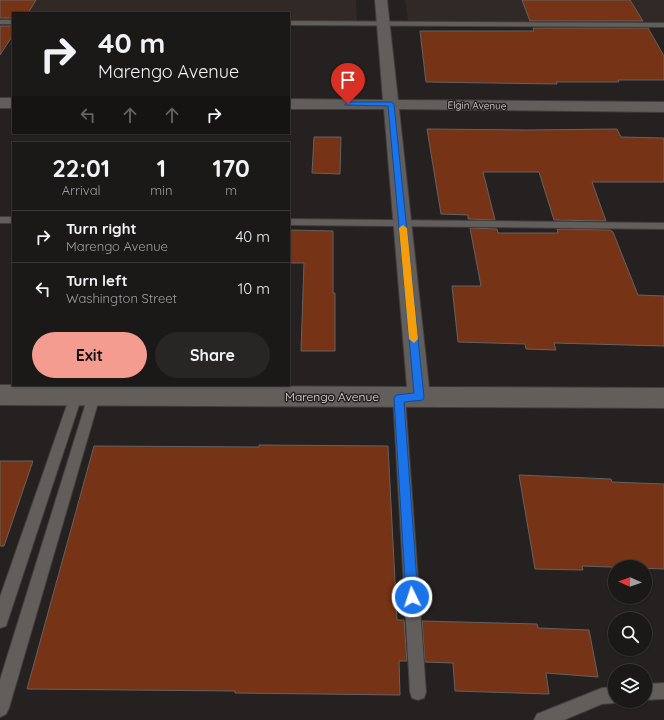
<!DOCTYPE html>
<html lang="en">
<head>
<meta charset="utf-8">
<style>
	:root { --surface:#1b1918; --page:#282625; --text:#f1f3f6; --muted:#a0a0a2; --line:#393837; --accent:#f59c90 }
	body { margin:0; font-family:Quicksand,sans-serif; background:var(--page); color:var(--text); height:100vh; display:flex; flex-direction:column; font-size:15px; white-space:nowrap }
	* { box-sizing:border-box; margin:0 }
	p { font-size:13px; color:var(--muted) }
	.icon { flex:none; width:22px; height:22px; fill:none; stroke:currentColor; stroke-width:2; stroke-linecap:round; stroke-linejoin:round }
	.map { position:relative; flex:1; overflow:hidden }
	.side { position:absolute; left:12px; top:142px; width:278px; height:244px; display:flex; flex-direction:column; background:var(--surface); border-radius:0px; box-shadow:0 1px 3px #0004,0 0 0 1px var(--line) }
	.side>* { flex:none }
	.top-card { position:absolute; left:12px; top:12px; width:278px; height:122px; border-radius:0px; box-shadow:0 1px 3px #0004,0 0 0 1px var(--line); background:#1b1918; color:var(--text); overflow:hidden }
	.needle { width:26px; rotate:272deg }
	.tools { position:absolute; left:608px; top:560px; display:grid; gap:8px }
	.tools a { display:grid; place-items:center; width:44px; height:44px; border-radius:50%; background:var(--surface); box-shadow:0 1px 3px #0004,0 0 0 1px var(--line); font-size:20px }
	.pin { position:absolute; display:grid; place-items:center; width:34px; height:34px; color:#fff; margin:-41px -17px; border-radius:50% 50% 50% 0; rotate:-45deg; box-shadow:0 0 4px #0007 }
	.pin .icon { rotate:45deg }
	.me { position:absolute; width:44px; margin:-22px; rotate:356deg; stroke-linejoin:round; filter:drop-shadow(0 0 3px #0008) }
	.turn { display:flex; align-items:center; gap:14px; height:84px; padding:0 20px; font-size:18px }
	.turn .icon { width:52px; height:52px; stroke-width:2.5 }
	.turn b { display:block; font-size:28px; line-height:34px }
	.lanes { display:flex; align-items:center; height:38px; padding:0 20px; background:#0003; justify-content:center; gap:20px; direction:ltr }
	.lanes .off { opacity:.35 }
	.eta { display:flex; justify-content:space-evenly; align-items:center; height:68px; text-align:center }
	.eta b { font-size:24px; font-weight:700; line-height:28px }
	.cta { display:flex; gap:8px; margin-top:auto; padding:8px 20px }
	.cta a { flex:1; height:46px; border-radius:24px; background:var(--accent); color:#111; font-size:16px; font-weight:700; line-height:46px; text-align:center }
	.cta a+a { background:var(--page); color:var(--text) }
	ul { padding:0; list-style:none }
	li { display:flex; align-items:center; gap:12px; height:52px; padding:0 20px; border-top:1px solid var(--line) }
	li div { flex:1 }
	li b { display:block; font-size:15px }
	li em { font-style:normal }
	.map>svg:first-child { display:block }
	.built { fill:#312925 }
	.building { fill:#773315; stroke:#656261 }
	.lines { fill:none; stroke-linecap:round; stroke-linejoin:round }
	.service-casing { stroke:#403e3d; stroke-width:2 }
	.minor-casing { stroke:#403e3d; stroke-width:2 }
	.service { fill:#615e5c; fill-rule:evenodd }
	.minor { fill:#615e5c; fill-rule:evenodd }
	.route { fill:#1a73e8; stroke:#114b97 }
	.slow { fill:#f59e0b }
	.labels { text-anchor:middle; stroke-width:3; stroke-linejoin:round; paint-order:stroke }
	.far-street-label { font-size:10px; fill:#e1dfdf; stroke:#242120 }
	.street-label { font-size:12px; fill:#e1dfdf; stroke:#242120 }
</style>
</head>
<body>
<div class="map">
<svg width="664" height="720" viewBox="0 0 664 720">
	<rect width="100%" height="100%" fill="#242120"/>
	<g class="built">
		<path d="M 0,0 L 356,0 L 357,21 L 289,21 L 289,13 L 13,13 L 13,19 L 0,19 Z"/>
		<path d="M 405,0 L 664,0 L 664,22 L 408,21 Z"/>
	</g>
	<g class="building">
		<path d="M 0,0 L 36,0 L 28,13 L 13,13 L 13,18 L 0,18 Z"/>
		<path d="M 522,0 L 630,0 L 643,21 L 530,21 Z"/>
		<path d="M 0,26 L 13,26 L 13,35 L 0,55 Z"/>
		<path d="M 533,28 L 648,28 L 664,56 L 664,80 L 618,80 L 619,82 L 556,82 L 557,84 L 426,82 L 420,31 L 534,31 Z"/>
		<path d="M 427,129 L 528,130 L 617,129 L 621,137 L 664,138 L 664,182 L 592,182 L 606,221 L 554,220 L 539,172 L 483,172 L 495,220 L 468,219 L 468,215 L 441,214 Z"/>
		<path d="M 314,137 L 341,137 L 340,174 L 312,173 Z"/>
		<path d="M 470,228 L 497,229 L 498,233 L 558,233 L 557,229 L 610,230 L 613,232 L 638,295 L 664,296 L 664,346 L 554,343 L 556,350 L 526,349 L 525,344 L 458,342 L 452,286 L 481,286 Z"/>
		<path d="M 289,230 L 333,231 L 333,293 L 335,293 L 335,351 L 301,351 L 304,263 L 289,263 Z"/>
		<path d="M 259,445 L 388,446 L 397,620 L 404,620 L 407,661 L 399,661 L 400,695 L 235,693 L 235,691 L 27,689 L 94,446 L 259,447 Z"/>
		<path d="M 0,461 L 33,461 L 4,546 L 0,546 Z"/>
		<path d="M 519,475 L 611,479 L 612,482 L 664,484 L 664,569 L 582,566 L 583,570 L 535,569 Z"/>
		<path d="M 422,621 L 537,624 L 538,628 L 589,630 L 598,677 L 546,673 L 549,694 L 455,691 L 453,663 L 425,662 Z"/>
	</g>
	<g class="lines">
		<g class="service-casing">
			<g id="service">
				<rect x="0" y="20" width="13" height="4"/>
				<path d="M 289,21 L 664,23 L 664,27 L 289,25 Z"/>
				<rect x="0" y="217" width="13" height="6"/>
				<path d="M 289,219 L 664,223 L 664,229 L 289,225 Z"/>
				<path d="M 76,391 L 80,392 L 82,396 L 8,620 L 6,626 L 0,628 L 0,597 L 70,396 L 72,392 Z"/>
				<path d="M 94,391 L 98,392 L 100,396 L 9,708 L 6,714 L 0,717 L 0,680 L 88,396 L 90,392 Z"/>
				<path d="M 399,392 L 403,393 L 405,397 L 426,692 L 424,698 L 418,700 L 412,698 L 410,692 L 393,397 L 395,393 Z"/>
				<path d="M 664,683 L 664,699 L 645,700 L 645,684 Z"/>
				<path d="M 615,687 L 615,701 L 621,701 L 615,703 L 602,704 L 564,720 L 534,720 L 537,714 L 602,688 Z"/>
			</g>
		</g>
		<g class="minor-casing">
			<g id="minor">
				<path d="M 375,0 L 387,0 L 398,100 L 664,102 L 664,112 L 399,109 L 429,387 L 664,388 L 664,408 L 0,405 L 0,385 L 407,387 L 384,109 L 289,109 L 289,99 L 383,100 Z"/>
				<rect x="0" y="98" width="13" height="10"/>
			</g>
		</g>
		<use href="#service" class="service"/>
		<use href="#minor" class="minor"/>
	</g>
	<path class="route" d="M 348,102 L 391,102 L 394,104 L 424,397 L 423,400 L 404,402 L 418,597 L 416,601 L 412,603 L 408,601 L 406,597 L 394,398 L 396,395 L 414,393 L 388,106 L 345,105 L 345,104 Z"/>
	<path class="slow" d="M 403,225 L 407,228 L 418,339 L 414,343 L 409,339 L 399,228 Z"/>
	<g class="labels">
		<g class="far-street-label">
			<text transform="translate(477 105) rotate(1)" y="4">Elgin Avenue</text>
		</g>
		<g class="street-label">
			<text x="332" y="401">Marengo Avenue</text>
		</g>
	</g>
</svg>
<div class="tools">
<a><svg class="needle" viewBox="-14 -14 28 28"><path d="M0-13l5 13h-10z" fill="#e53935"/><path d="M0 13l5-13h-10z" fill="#a0a0a2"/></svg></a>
<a><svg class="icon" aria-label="search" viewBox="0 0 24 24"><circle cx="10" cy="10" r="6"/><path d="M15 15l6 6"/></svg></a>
<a><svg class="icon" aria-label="layers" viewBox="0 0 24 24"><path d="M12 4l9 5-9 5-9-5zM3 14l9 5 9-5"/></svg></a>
</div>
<div class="pin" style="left:348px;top:104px;background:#d93025"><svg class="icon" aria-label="arrive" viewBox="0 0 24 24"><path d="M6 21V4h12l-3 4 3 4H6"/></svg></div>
<svg class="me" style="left:412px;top:597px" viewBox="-20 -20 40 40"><circle r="17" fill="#1a73e8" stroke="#fff" stroke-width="3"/><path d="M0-11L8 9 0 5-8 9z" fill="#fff"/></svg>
<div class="top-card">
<div class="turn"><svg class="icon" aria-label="right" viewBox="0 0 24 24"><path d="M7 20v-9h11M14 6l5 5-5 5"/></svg><div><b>40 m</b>Marengo Avenue</div></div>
<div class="lanes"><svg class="icon off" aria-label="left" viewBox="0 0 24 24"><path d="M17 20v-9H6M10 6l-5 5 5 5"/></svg><svg class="icon off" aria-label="ahead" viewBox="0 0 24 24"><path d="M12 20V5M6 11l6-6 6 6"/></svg><svg class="icon off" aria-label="ahead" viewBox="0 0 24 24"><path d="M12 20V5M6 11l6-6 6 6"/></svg><svg class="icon" aria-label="right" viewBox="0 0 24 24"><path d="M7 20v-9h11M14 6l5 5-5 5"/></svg></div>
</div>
<section class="side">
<div class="eta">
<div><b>22:01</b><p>Arrival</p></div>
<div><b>1</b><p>min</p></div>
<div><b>170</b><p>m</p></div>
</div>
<ul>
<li><svg class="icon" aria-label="right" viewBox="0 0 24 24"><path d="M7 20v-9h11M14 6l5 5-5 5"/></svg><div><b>Turn right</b><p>Marengo Avenue</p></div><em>40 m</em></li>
<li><svg class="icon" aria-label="left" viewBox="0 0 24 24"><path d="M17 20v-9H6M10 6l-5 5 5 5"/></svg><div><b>Turn left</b><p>Washington Street</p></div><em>10 m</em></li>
</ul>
<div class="cta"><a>Exit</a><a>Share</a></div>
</section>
</div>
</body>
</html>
